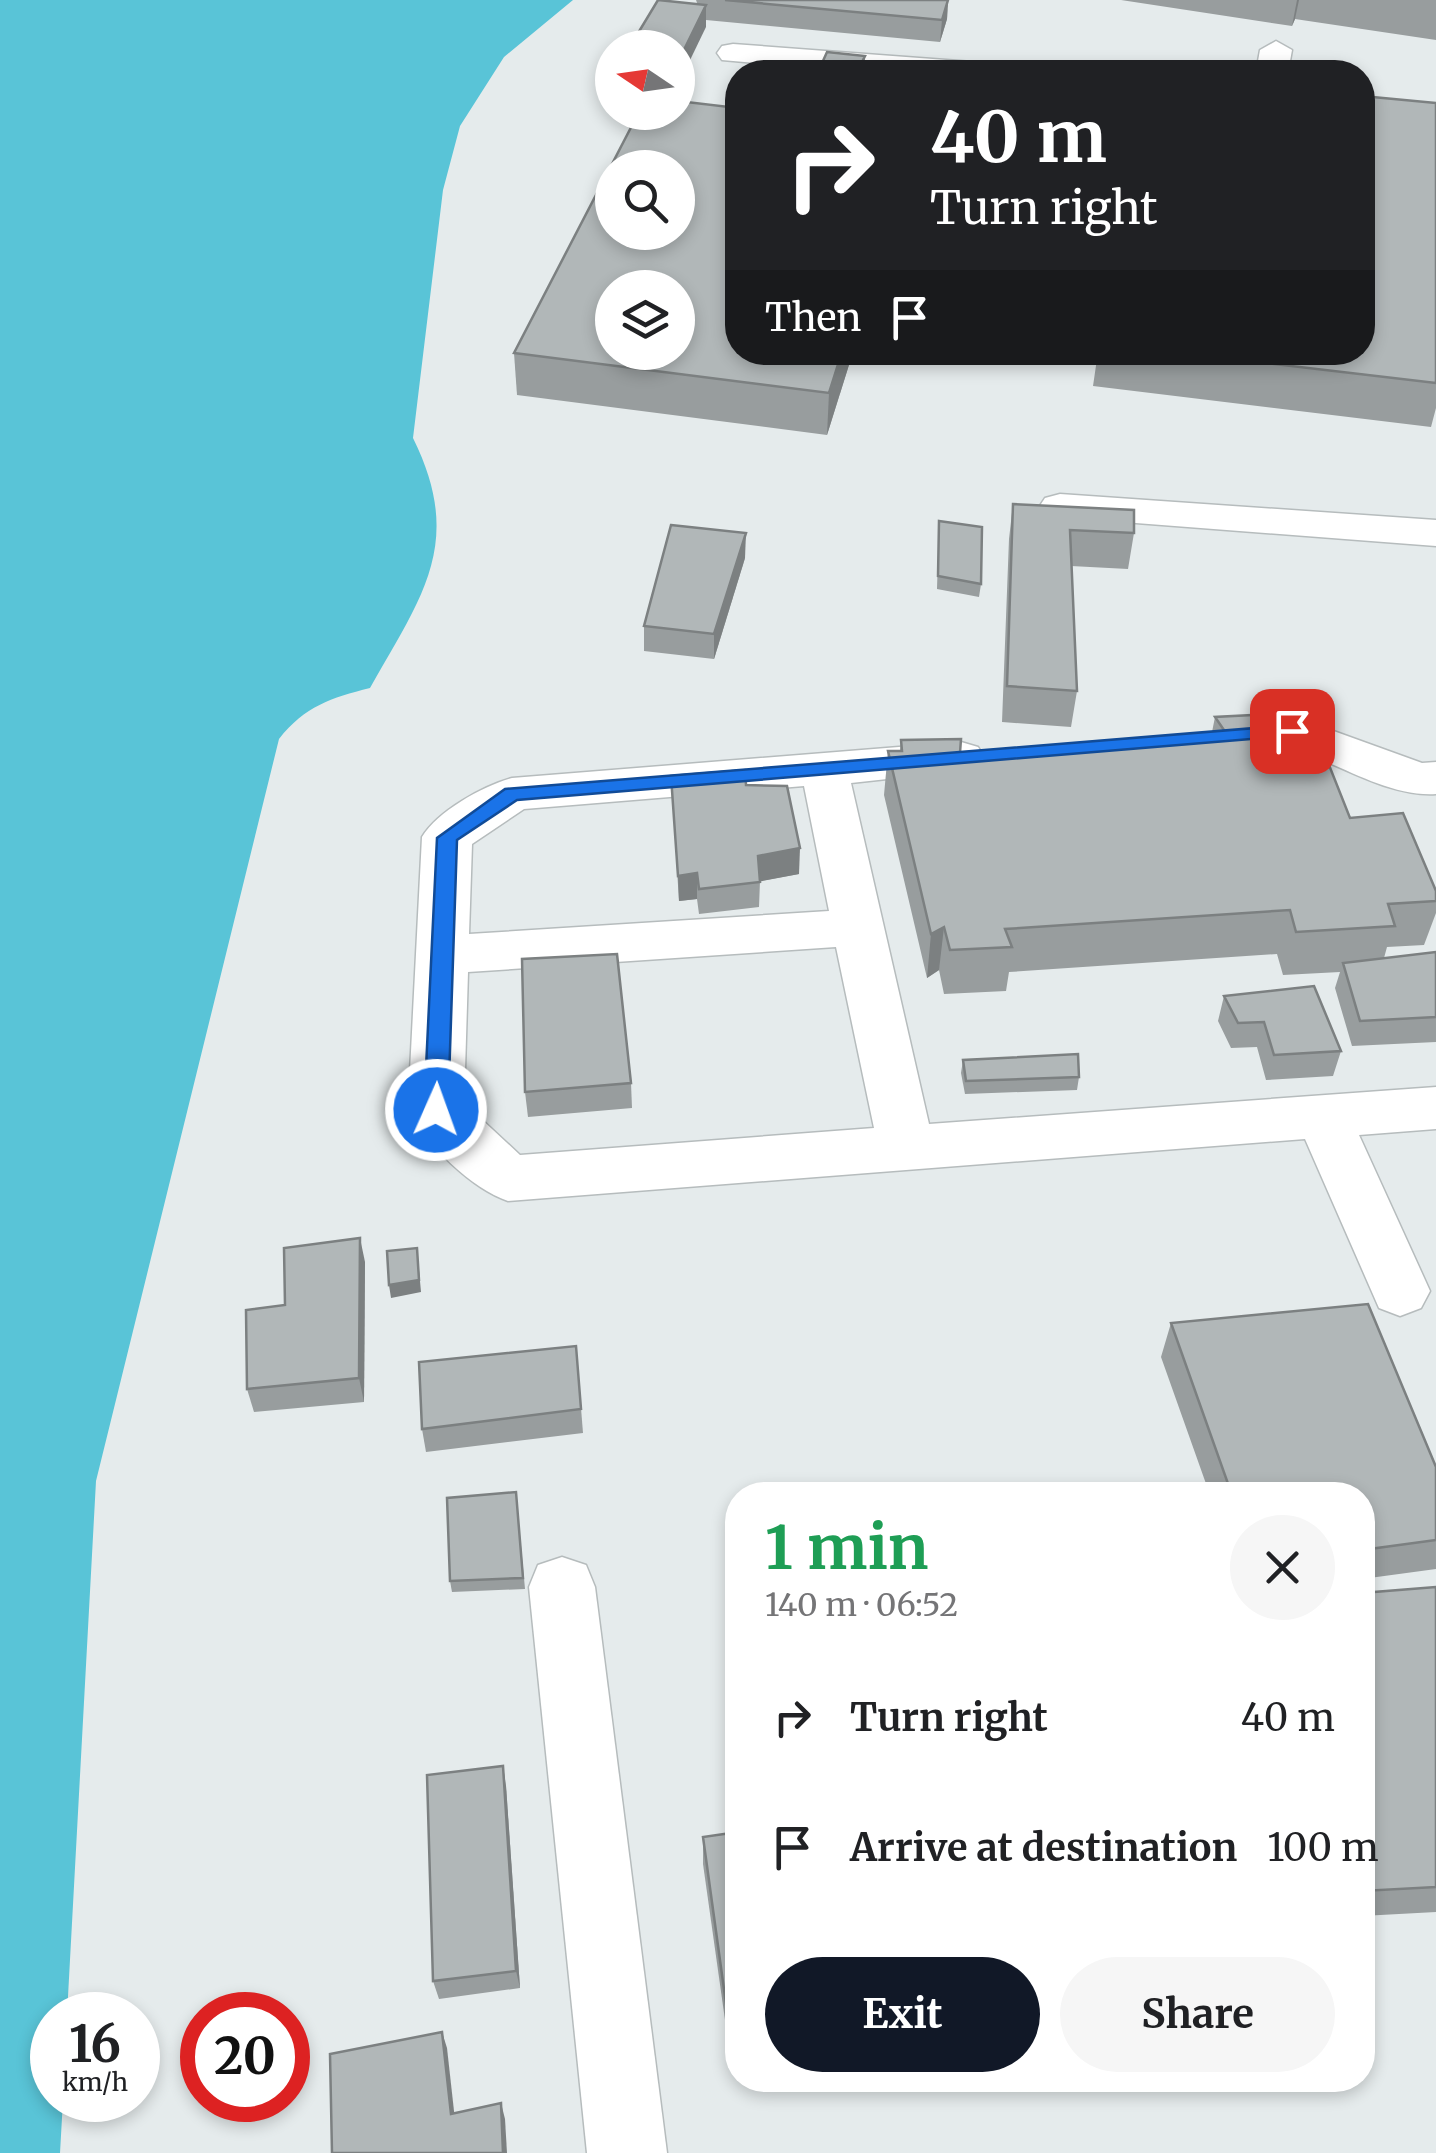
<!DOCTYPE html>
<html lang="en">
<head>
<meta charset="utf-8">
<style>
	:root { --surface:#fff; --page:#f6f6f6; --text:#202124; --muted:#757577; --accent:#111827 }
	body { margin:0; font-family:Merriweather,serif; background:var(--page); color:var(--text); height:100vh; display:flex; flex-direction:column; font-size:38px; white-space:nowrap }
	* { box-sizing:border-box; margin:0 }
	p { font-size:32px; color:var(--muted) }
	.icon { flex:none; width:55px; height:55px; fill:none; stroke:currentColor; stroke-width:2; stroke-linecap:round; stroke-linejoin:round }
	.map { position:relative; flex:1; overflow:hidden }
	.sheet { position:absolute; left:725px; top:1482px; width:650px; height:610px; display:flex; flex-direction:column; background:var(--surface); border-radius:40px; box-shadow:0 5px 15px #0003 }
	.sheet>* { flex:none }
	.guide { position:absolute; left:725px; top:60px; width:650px; height:305px; border-radius:40px; box-shadow:0 5px 15px #0003; background:#202124; color:#fff; overflow:hidden }
	.needle { width:65px; rotate:283deg }
	.tools { position:absolute; left:595px; top:30px; display:grid; gap:20px }
	.tools a { display:grid; place-items:center; width:100px; height:100px; border-radius:50%; background:var(--surface); box-shadow:0 5px 15px #0003; font-size:50px }
	.speed { position:absolute; left:30px; top:1992px; display:flex; gap:20px; font-size:50px; font-weight:700; text-align:center }
	.speed>* { display:grid; place-content:center; width:130px; height:130px; border-radius:50%; background:var(--surface); box-shadow:0 5px 15px #0003; line-height:1 }
	.speed small { font-size:25px; font-weight:400 }
	.speed .limit { border:15px solid #d22; background:#fff; color:#111 }
	.pin { position:absolute; display:grid; place-items:center; width:85px; height:85px; color:#fff; margin:-42px; border-radius:20px; box-shadow:0 5px 15px #0006 }
	.me { position:absolute; width:110px; margin:-55px; rotate:2deg; stroke-linejoin:round; filter:drop-shadow(0 0 8px #0008) }
	.turn { display:flex; align-items:center; gap:35px; height:210px; padding:0 40px; font-size:45px }
	.turn .icon { width:130px; height:130px; stroke-width:2.5 }
	.turn b { display:block; font-size:70px; line-height:85px }
	.then { display:flex; align-items:center; height:95px; padding:0 40px; background:#0003; gap:20px; font-size:38px }
	.round { display:grid; place-items:center; flex:none; width:105px; height:105px; border-radius:52px; background:var(--page) }
	.headline { display:flex; align-items:center; justify-content:space-between; height:170px; padding:0 40px }
	h1 { font-size:60px; font-weight:700; line-height:75px; color:#1e9e55 }
	.primary-button { display:flex; gap:20px; margin-top:auto; padding:20px 40px }
	.primary-button a { flex:1; height:115px; border-radius:60px; background:var(--accent); color:#fff; font-size:40px; font-weight:700; line-height:115px; text-align:center }
	.primary-button a+a { background:var(--page); color:var(--text) }
	ul { padding:0; list-style:none }
	li { display:flex; align-items:center; gap:30px; height:130px; padding:0 40px }
	li div { flex:1 }
	li b { display:block; font-size:38px }
	li em { font-style:normal }
	.map>svg:first-child { display:block }
	.water { fill:#59c4d7 }
	.lines { fill:none; stroke-linecap:round; stroke-linejoin:round }
	.minor-casing { stroke:#b6bcbd; stroke-width:3 }
	.minor { fill:#fff; fill-rule:evenodd }
	.wall { fill:#989d9e }
	.shaded-wall { fill:#7c8081 }
	.building { fill:#b1b7b8; stroke:#7c8081; stroke-width:2.5; fill-rule:evenodd }
	.route { fill:#1a73e8; stroke:#114b97; stroke-width:2.5 }
</style>
</head>
<body>
<div class="map">
<svg width="1436" height="2153" viewBox="0 0 1436 2153">
	<rect width="100%" height="100%" fill="#e5ebec"/>
	<path class="water" d="M 0,0 L 573,0 L 504,57 L 460,126 L 443,190 L 413,438 C 465,543 422,596 370,688 C 331,698 305,706 279,739 L 96,1481 L 67,2015 L 52,2015 L 52,2100 L 63,2100 L 60,2153 L 0,2153 Z"/>
	<g class="lines">
		<g class="minor-casing">
			<g id="minor">
				<path d="M 1276,41 L 1292,50 L 1288,72 L 1256,72 L 1260,50 Z"/>
				<path d="M 733,44 L 973,62 L 989,72 L 859,72 L 722,60 L 717,53 L 722,46 Z"/>
				<path d="M 1060,494 L 1436,520 L 1436,546 L 1045,516 L 1039,507 L 1045,498 Z"/>
				<path d="M 1292,716 L 1422,763 L 1436,762 L 1436,794 C 1387,797 1339,763 1293,749 C 1273,743 1251,751 1230,746 L 1223,735 L 1230,724 Z"/>
				<path d="M 961,742 L 978,747 L 985,758 L 978,769 L 851,783 L 929,1124 L 1436,1087 L 1436,1129 L 1359,1135 L 1430,1291 L 1421,1308 L 1400,1316 L 1379,1308 L 1305,1139 L 508,1201 C 472,1189 426,1144 408,1110 L 422,837 C 438,811 483,786 512,778 ZM 804,786 L 829,911 L 469,934 L 472,844 L 524,809 ZM 836,947 L 874,1128 L 520,1155 L 464,1103 L 468,972 Z"/>
				<path d="M 562,1557 L 586,1565 L 595,1587 L 667,2153 L 587,2153 L 529,1587 L 538,1565 Z"/>
			</g>
		</g>
		<use href="#minor" class="minor"/>
	</g>
	<g class="wall">
		<path d="M 696,0 L 948,0 L 947,19 L 940,42 L 706,20 L 706,27 Z"/>
		<path d="M 1121,0 L 1436,0 L 1436,40 L 1295,19 L 1292,26 Z"/>
		<path d="M 1436,103 L 1436,408 L 1431,427 L 1093,386 L 1098,352 L 1362,352 Z"/>
		<path d="M 853,352 L 827,435 L 517,395 L 514,353 Z"/>
		<path d="M 1013,504 L 1134,533 L 1128,569 L 1071,566 L 1077,691 L 1071,727 L 1002,722 L 1009,539 Z"/>
		<path d="M 939,521 L 981,584 L 979,597 L 937,589 Z"/>
		<path d="M 745,558 L 714,659 L 644,651 L 644,626 Z"/>
		<path d="M 1215,717 L 1350,818 L 1436,891 L 1436,913 L 1424,945 L 1387,947 L 1384,958 L 1436,952 L 1436,1042 L 1352,1046 L 1335,988 L 1340,972 L 1283,975 L 1277,954 L 1009,972 L 1006,991 L 944,994 L 939,970 L 927,978 L 884,795 L 888,751 L 900,751 L 901,740 L 960,753 L 1211,737 Z"/>
		<path d="M 671,776 L 746,785 L 799,874 L 760,881 L 759,907 L 699,914 L 697,899 L 679,901 Z"/>
		<path d="M 1224,996 L 1341,1051 L 1333,1076 L 1266,1080 L 1257,1047 L 1231,1048 L 1218,1021 Z"/>
		<path d="M 963,1060 L 1079,1077 L 1077,1090 L 965,1094 L 961,1073 Z"/>
		<path d="M 631,1083 L 632,1108 L 528,1117 L 525,1092 Z"/>
		<path d="M 365,1262 L 364,1402 L 254,1412 L 247,1389 Z"/>
		<path d="M 1171,1323 L 1436,1467 L 1436,1569 L 1362,1579 L 1362,1495 L 1210,1495 L 1161,1357 Z"/>
		<path d="M 576,1346 L 583,1433 L 426,1452 L 422,1429 Z"/>
		<path d="M 516,1492 L 525,1589 L 452,1592 L 450,1581 Z"/>
		<path d="M 1436,1587 L 1436,1912 L 1362,1916 L 1362,1593 Z"/>
		<path d="M 506,1786 L 520,1988 L 439,1999 L 433,1981 Z"/>
		<path d="M 738,1832 L 738,2033 L 727,2034 L 703,1864 L 703,1837 Z"/>
	</g>
	<g class="shaded-wall">
		<path d="M 948,0 L 947,19 L 940,42 L 942,20 Z"/>
		<path d="M 1297,0 L 1299,0 L 1295,19 L 1292,26 Z"/>
		<path d="M 706,5 L 706,27 L 678,85 L 678,62 Z"/>
		<path d="M 865,56 L 864,72 L 857,72 Z"/>
		<path d="M 842,352 L 853,352 L 827,435 L 829,393 Z"/>
		<path d="M 746,533 L 745,558 L 714,659 L 714,634 Z"/>
		<path d="M 800,848 L 799,874 L 757,882 L 758,856 Z"/>
		<path d="M 697,873 L 697,899 L 679,901 L 678,876 Z"/>
		<path d="M 944,927 L 939,970 L 927,978 L 931,934 Z"/>
		<path d="M 360,1238 L 365,1262 L 364,1402 L 359,1378 Z"/>
		<path d="M 417,1248 L 421,1292 L 391,1298 L 389,1285 Z"/>
		<path d="M 503,1766 L 506,1786 L 520,1988 L 516,1971 Z"/>
		<path d="M 442,2032 L 447,2048 L 456,2129 L 451,2114 Z"/>
		<path d="M 501,2103 L 505,2119 L 507,2153 L 503,2153 Z"/>
	</g>
	<g class="building">
		<path d="M 658,0 L 706,5 L 678,62 L 678,48 L 629,48 Z"/>
		<path d="M 725,0 L 948,0 L 942,20 Z"/>
		<path d="M 827,52 L 865,56 L 857,72 L 818,72 Z"/>
		<path d="M 925,69 L 963,72 L 924,72 Z"/>
		<path d="M 1362,96 L 1436,103 L 1436,383 L 1173,352 L 1362,352 Z"/>
		<path d="M 678,101 L 738,108 L 738,352 L 842,352 L 829,393 L 514,353 L 639,112 L 678,112 ZM 612,168 L 678,168 L 678,232 L 612,232 ZM 612,288 L 678,288 L 678,352 L 612,352 Z"/>
		<path d="M 1013,504 L 1134,510 L 1134,533 L 1070,530 L 1077,691 L 1007,686 Z"/>
		<path d="M 939,521 L 982,527 L 981,584 L 938,576 Z"/>
		<path d="M 671,525 L 746,533 L 714,634 L 644,626 Z"/>
		<path d="M 1308,712 L 1350,818 L 1403,813 L 1436,891 L 1436,901 L 1388,904 L 1395,926 L 1296,932 L 1290,910 L 1005,929 L 1012,947 L 950,950 L 944,927 L 931,934 L 888,751 L 902,751 L 901,740 L 961,739 L 960,753 L 1228,736 L 1215,717 Z"/>
		<path d="M 745,770 L 746,785 L 787,786 L 800,848 L 758,856 L 760,882 L 699,889 L 697,873 L 678,876 L 671,776 Z"/>
		<path d="M 1436,952 L 1436,1017 L 1360,1021 L 1343,963 Z"/>
		<path d="M 617,954 L 631,1083 L 525,1092 L 522,959 Z"/>
		<path d="M 1314,986 L 1341,1051 L 1274,1055 L 1264,1022 L 1238,1023 L 1224,996 Z"/>
		<path d="M 1078,1054 L 1079,1077 L 966,1081 L 963,1060 Z"/>
		<path d="M 360,1238 L 359,1378 L 247,1389 L 246,1310 L 285,1305 L 284,1248 Z"/>
		<path d="M 417,1248 L 419,1280 L 389,1285 L 387,1251 Z"/>
		<path d="M 1368,1304 L 1436,1467 L 1436,1540 L 1362,1550 L 1362,1495 L 1232,1495 L 1171,1323 Z"/>
		<path d="M 576,1346 L 581,1409 L 422,1429 L 419,1362 Z"/>
		<path d="M 516,1492 L 523,1578 L 450,1581 L 447,1498 Z"/>
		<path d="M 1436,1587 L 1436,1887 L 1362,1891 L 1362,1593 Z"/>
		<path d="M 503,1766 L 516,1971 L 433,1981 L 427,1775 Z"/>
		<path d="M 738,1832 L 738,2009 L 727,2011 L 703,1837 Z"/>
		<path d="M 442,2032 L 451,2114 L 501,2103 L 503,2153 L 332,2153 L 330,2054 Z"/>
	</g>
	<path class="route" d="M 1292,725 L 1301,731 L 1298,735 L 517,800 L 457,840 L 448,1110 L 436,1118 L 424,1110 L 437,838 L 505,789 Z"/>
</svg>
<div class="tools">
<a><svg class="needle" viewBox="-14 -14 28 28"><path d="M0-13l5 13h-10z" fill="#e53935"/><path d="M0 13l5-13h-10z" fill="#757577"/></svg></a>
<a><svg class="icon" aria-label="search" viewBox="0 0 24 24"><circle cx="10" cy="10" r="6"/><path d="M15 15l6 6"/></svg></a>
<a><svg class="icon" aria-label="layers" viewBox="0 0 24 24"><path d="M12 4l9 5-9 5-9-5zM3 14l9 5 9-5"/></svg></a>
</div>
<div class="speed"><div>16<small>km/h</small></div><div class="limit">20</div></div>
<div class="pin" style="left:1292px;top:731px;background:#d93025"><svg class="icon" aria-label="arrive" viewBox="0 0 24 24"><path d="M6 21V4h12l-3 4 3 4H6"/></svg></div>
<svg class="me" style="left:436px;top:1110px" viewBox="-20 -20 40 40"><circle r="17" fill="#1a73e8" stroke="#fff" stroke-width="3"/><path d="M0-11L8 9 0 5-8 9z" fill="#fff"/></svg>
<div class="guide">
<div class="turn"><svg class="icon" aria-label="right" viewBox="0 0 24 24"><path d="M7 20v-9h11M14 6l5 5-5 5"/></svg><div><b>40 m</b>Turn right</div></div>
<div class="then">Then<svg class="icon" aria-label="arrive" viewBox="0 0 24 24"><path d="M6 21V4h12l-3 4 3 4H6"/></svg></div>
</div>
<section class="sheet">
<div class="headline"><div><h1>1 min</h1><p>140 m · 06:52</p></div><a class="round"><svg class="icon" aria-label="close" viewBox="0 0 24 24"><path d="M6 6l12 12M18 6L6 18"/></svg></a></div>
<ul>
<li><svg class="icon" aria-label="right" viewBox="0 0 24 24"><path d="M7 20v-9h11M14 6l5 5-5 5"/></svg><div><b>Turn right</b></div><em>40 m</em></li>
<li><svg class="icon" aria-label="arrive" viewBox="0 0 24 24"><path d="M6 21V4h12l-3 4 3 4H6"/></svg><div><b>Arrive at destination</b></div><em>100 m</em></li>
</ul>
<div class="primary-button"><a>Exit</a><a>Share</a></div>
</section>
</div>
</body>
</html>
